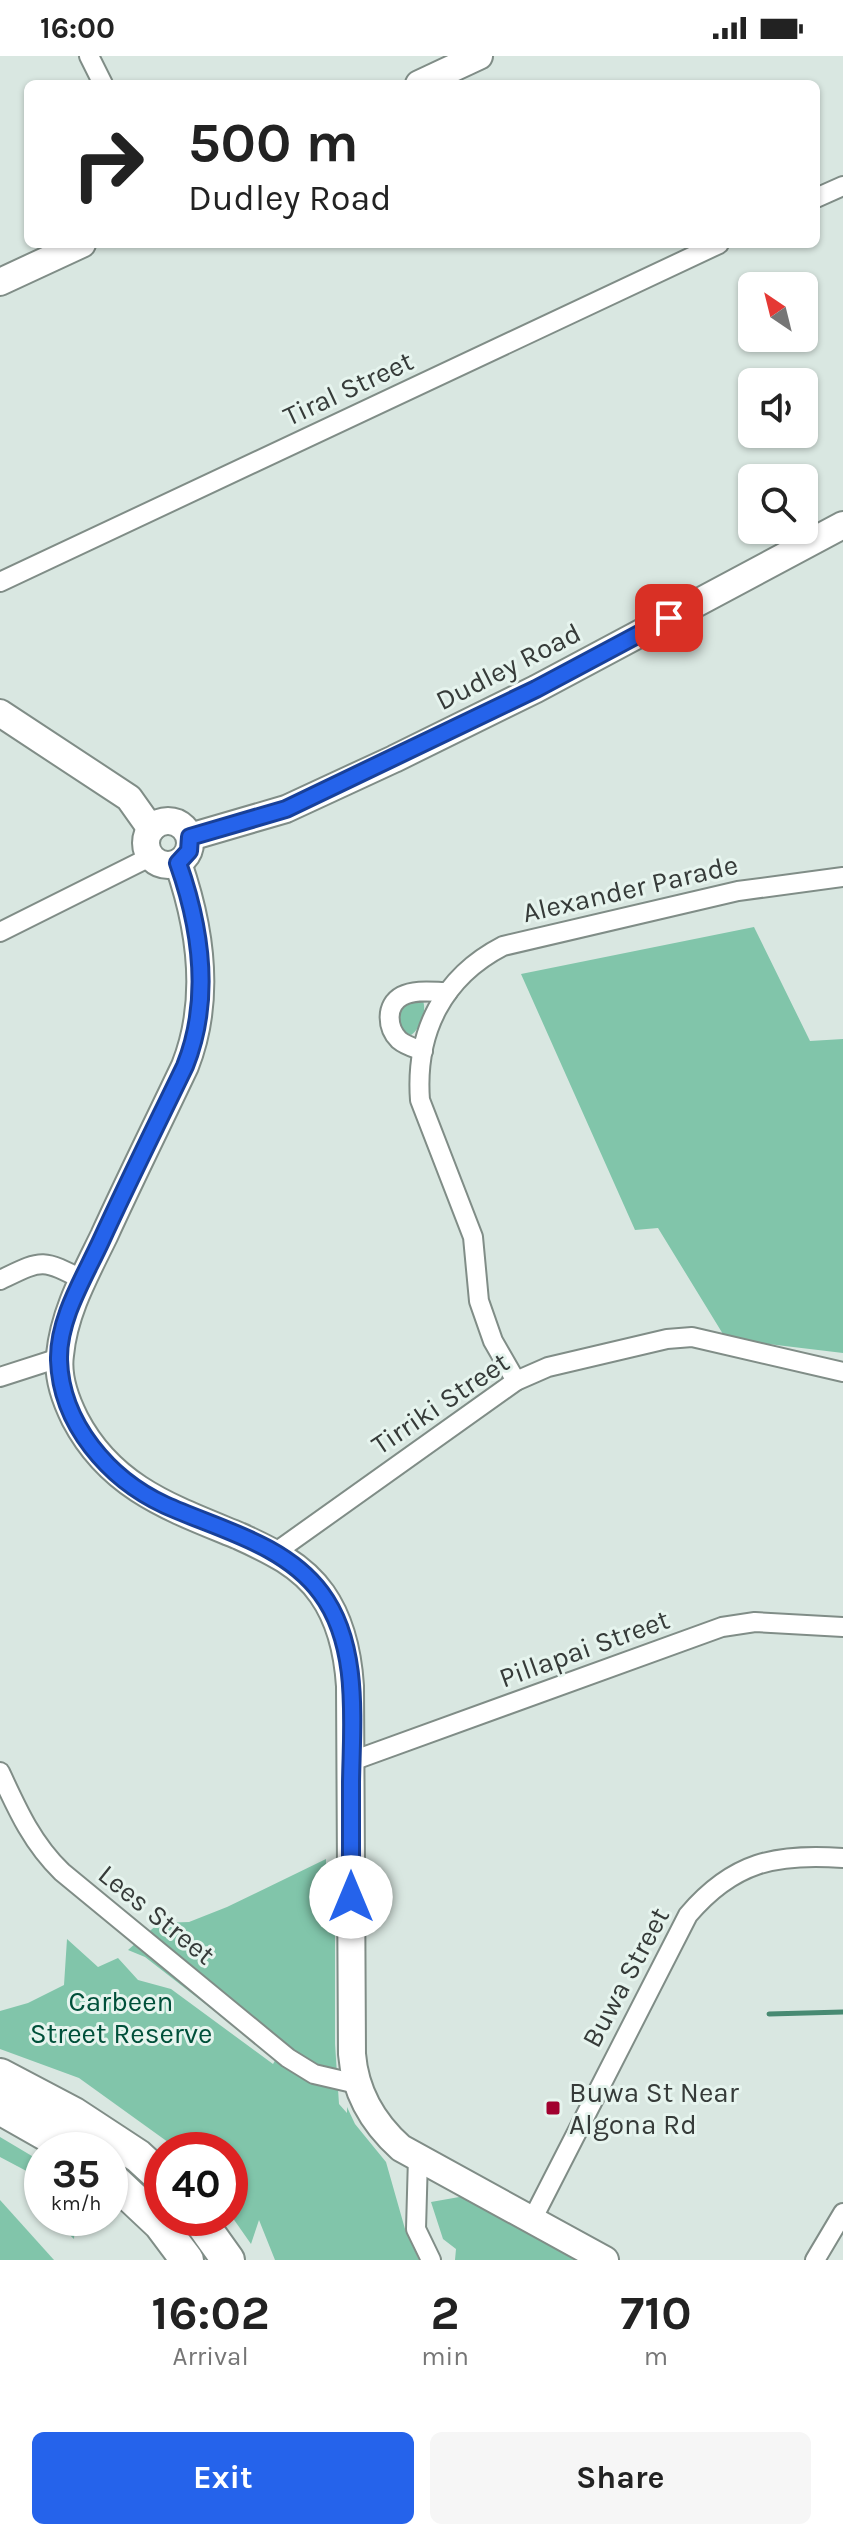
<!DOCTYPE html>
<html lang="en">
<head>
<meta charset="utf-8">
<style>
	:root { --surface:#fff; --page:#f6f6f6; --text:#222; --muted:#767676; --accent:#2563eb }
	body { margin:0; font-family:Karla,sans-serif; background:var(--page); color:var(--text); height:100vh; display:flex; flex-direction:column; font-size:30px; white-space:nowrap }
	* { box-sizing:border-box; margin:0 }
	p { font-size:26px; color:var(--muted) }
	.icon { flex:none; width:44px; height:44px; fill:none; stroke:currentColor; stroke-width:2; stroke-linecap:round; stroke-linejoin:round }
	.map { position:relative; height:2204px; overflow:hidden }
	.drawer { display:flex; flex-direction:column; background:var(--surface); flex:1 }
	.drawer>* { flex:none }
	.top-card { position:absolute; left:24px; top:24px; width:796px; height:168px; border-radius:12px; box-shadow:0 2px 6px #0004; background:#fff; color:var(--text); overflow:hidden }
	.needle { width:52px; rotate:325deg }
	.fabs { position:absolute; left:738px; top:216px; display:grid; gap:16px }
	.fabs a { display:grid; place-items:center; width:80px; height:80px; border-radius:12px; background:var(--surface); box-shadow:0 2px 6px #0004; font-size:40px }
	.speed { position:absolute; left:24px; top:2076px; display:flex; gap:16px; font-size:40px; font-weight:700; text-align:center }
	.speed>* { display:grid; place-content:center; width:104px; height:104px; border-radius:50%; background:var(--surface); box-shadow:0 2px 6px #0004; line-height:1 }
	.speed small { font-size:20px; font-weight:400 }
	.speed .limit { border:12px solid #d22; background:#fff; color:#111 }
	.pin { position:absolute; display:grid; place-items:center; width:68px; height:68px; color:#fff; margin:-34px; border-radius:16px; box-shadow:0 4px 12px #0006 }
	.me { position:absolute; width:88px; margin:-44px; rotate:0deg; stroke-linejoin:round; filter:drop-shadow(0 0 6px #0008) }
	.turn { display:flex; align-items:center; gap:28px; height:168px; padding:0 32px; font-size:36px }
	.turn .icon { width:104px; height:104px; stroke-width:2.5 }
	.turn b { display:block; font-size:56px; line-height:68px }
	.eta { display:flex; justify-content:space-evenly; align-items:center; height:136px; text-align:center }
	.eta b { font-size:48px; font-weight:700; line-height:56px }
	.primary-button { display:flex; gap:16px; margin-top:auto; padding:16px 32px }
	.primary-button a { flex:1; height:92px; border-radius:12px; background:var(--accent); color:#fff; font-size:32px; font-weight:700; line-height:92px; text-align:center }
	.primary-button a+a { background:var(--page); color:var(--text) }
	.status { display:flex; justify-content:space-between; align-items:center; height:56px; padding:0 40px; background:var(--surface); direction:ltr }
	.status svg { height:22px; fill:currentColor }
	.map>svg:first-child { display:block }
	.green { fill:#81c5aa }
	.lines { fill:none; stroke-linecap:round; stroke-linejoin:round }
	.stream { stroke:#488a72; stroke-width:5 }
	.street-casing { stroke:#808d87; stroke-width:22 }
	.secondary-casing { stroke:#808d87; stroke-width:30 }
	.highway-casing { stroke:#808d87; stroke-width:36 }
	.street { stroke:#fff; stroke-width:18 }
	.secondary { stroke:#fff; stroke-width:26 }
	.highway { stroke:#fff; stroke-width:32 }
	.route-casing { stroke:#184099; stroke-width:20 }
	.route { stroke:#2563eb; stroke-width:14 }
	.poi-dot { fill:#a1012f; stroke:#e6f4ee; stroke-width:3 }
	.labels { text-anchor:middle; stroke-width:6; stroke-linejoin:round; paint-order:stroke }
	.street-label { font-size:28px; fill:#363b39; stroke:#e6f4ee }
	.park-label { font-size:28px; fill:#00503a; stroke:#e6f4ee }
	.poi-label { font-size:28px; fill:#363b39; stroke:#e6f4ee; text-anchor:start }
</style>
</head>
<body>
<div class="status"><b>16:00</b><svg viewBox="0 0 49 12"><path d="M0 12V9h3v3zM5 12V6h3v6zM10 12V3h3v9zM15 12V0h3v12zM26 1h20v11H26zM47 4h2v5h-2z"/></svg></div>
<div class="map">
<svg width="843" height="2204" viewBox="0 0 843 2204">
	<rect width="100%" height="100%" fill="#d9e7e1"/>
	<g class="green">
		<path d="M 754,871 L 810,985 L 843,983 L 843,1297 L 726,1283 L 658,1172 L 635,1174 L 521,918 Z"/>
		<path d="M 419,942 L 423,945 C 427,955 420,973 411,979 C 399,976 398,968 397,956 L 403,948 Z"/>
		<path d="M 326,1803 L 326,1811 L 335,1808 L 335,1988 L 339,2048 L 347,2057 L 347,2051 L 355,2068 L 386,2106 L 405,2173 L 419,2204 L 275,2204 L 259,2164 L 251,2188 L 230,2158 L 230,2094 L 179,2094 L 79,2022 L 0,1993 L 0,1955 L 28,1947 L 64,1929 L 67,1883 L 98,1911 L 118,1902 L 138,1924 L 171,1933 L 273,2008 L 276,2003 L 145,1901 L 128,1894 L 159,1867 L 189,1866 L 227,1851 Z"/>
		<path d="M 0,2081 L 42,2106 L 42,2138 L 34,2119 L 0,2101 Z"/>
		<path d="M 465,2140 L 581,2204 L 455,2204 L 456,2193 L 443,2183 L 431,2146 Z"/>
		<path d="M 0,2144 L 54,2204 L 0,2204 Z"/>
		<path d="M 52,2162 L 75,2162 L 74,2183 Z"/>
	</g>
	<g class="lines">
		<path class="stream" d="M 769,1958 L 843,1956"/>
		<g class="street-casing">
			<g id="street">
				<path d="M 89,0 L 103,28"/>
				<path d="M 816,142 L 843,130"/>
				<path d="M 0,526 L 719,188"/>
				<path d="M 0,876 L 150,801"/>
				<path d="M 423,995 C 415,992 406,990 399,984 C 387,972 385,949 402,940 C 415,933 434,936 448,936"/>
				<path d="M 0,1224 C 42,1204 41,1202 83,1224"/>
				<path d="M 0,1321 L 59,1302"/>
				<path d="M 516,1325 L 493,1285 L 479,1245 L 473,1181 L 420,1044 C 415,976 443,921 503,890 L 738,835 L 843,821"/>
				<path d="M 276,1496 L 516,1325 L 548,1311 L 667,1283 L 692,1281 L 843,1316"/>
				<path d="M 352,1705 L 722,1571 L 755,1566 L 843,1571"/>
				<path d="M 0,1716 C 17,1753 32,1787 62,1816 L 288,2002 L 314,2018 L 357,2028"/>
				<path d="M 418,2101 L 416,2173 L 431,2204"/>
				<path d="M 532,2164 L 688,1859 C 733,1806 776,1797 843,1802"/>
				<path d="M 815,2204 L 843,2157"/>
			</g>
		</g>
		<g class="secondary-casing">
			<g id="secondary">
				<path d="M 419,28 L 479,0"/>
				<path d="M 0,226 L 82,188"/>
				<path d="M 0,657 L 129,742 L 151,773"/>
				<circle cx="168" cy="787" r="22"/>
				<path d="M 190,781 L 286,753 L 394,703 L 536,633 L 843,469"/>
				<path d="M 178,807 C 201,873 211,944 185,1010 C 158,1067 130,1123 104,1180 C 85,1219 64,1256 60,1299 C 57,1320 66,1345 75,1363 C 111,1432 171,1452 239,1480 C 270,1494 302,1509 322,1538 C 341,1565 348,1599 350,1630 L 352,1998 C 355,2035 373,2067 401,2092 L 605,2204"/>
			</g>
		</g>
		<g class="highway-casing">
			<g id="highway">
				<path d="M 0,2019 L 74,2058 L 138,2100 L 162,2122"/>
				<path d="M 0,2052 L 74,2094"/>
				<path d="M 110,2121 L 160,2168 L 187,2204"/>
				<path d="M 198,2162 L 228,2204"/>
			</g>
		</g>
		<use href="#street" class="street"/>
		<use href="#secondary" class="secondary"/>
		<use href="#highway" class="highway"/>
	</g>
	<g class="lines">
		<g class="route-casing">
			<path id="route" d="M 351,1841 C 351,1802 351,1764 351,1726 C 352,1665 360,1589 321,1537 C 285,1488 218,1473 165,1449 C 109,1423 61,1368 59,1304 C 58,1263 84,1222 101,1185 C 128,1126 157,1068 185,1010 C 211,945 201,872 178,807 L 189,795 L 190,781 L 286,753 L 536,633 L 669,562"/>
		</g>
		<use href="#route" class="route"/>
	</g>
	<rect class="poi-dot" x="545" y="2044" width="16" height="16" rx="4"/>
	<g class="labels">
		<g class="street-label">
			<text transform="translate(348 332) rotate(-25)" y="10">Tiral Street</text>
			<text transform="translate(508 610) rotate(-27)" y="10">Dudley Road</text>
			<text transform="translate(630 832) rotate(-13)" y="10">Alexander Parade</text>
			<text transform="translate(440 1347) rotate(-34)" y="10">Tirriki Street</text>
			<text transform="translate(584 1592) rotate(-20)" y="10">Pillapai Street</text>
			<text transform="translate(157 1858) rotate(39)" y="10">Lees Street</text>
			<text transform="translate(625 1921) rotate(-62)" y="10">Buwa Street</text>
		</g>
		<g class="park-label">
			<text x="121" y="1955">Carbeen<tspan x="121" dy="32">Street Reserve</tspan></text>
		</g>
		<g class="poi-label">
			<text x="569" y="2046">Buwa St Near<tspan x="569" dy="32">Algona Rd</tspan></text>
		</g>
	</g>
</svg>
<div class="fabs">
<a><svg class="needle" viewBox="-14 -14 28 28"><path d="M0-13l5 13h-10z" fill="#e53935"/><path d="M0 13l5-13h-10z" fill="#767676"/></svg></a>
<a><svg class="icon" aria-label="sound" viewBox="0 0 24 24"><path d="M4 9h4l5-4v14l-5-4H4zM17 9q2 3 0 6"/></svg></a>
<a><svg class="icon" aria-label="search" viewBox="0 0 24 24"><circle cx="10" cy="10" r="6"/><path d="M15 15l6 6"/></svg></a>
</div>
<div class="speed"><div>35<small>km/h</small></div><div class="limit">40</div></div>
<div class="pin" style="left:669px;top:562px;background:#d93025"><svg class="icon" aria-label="arrive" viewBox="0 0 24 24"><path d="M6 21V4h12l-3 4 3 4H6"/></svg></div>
<svg class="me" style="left:351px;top:1841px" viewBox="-20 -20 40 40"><circle r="19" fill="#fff"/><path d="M0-13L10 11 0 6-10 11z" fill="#2563eb"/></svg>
<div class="top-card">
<div class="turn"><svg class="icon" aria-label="right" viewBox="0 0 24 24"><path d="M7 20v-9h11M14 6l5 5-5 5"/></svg><div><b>500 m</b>Dudley Road</div></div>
</div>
</div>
<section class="drawer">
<div class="eta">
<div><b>16:02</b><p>Arrival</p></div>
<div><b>2</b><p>min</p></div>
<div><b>710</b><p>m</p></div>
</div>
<div class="primary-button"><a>Exit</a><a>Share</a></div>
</section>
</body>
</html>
